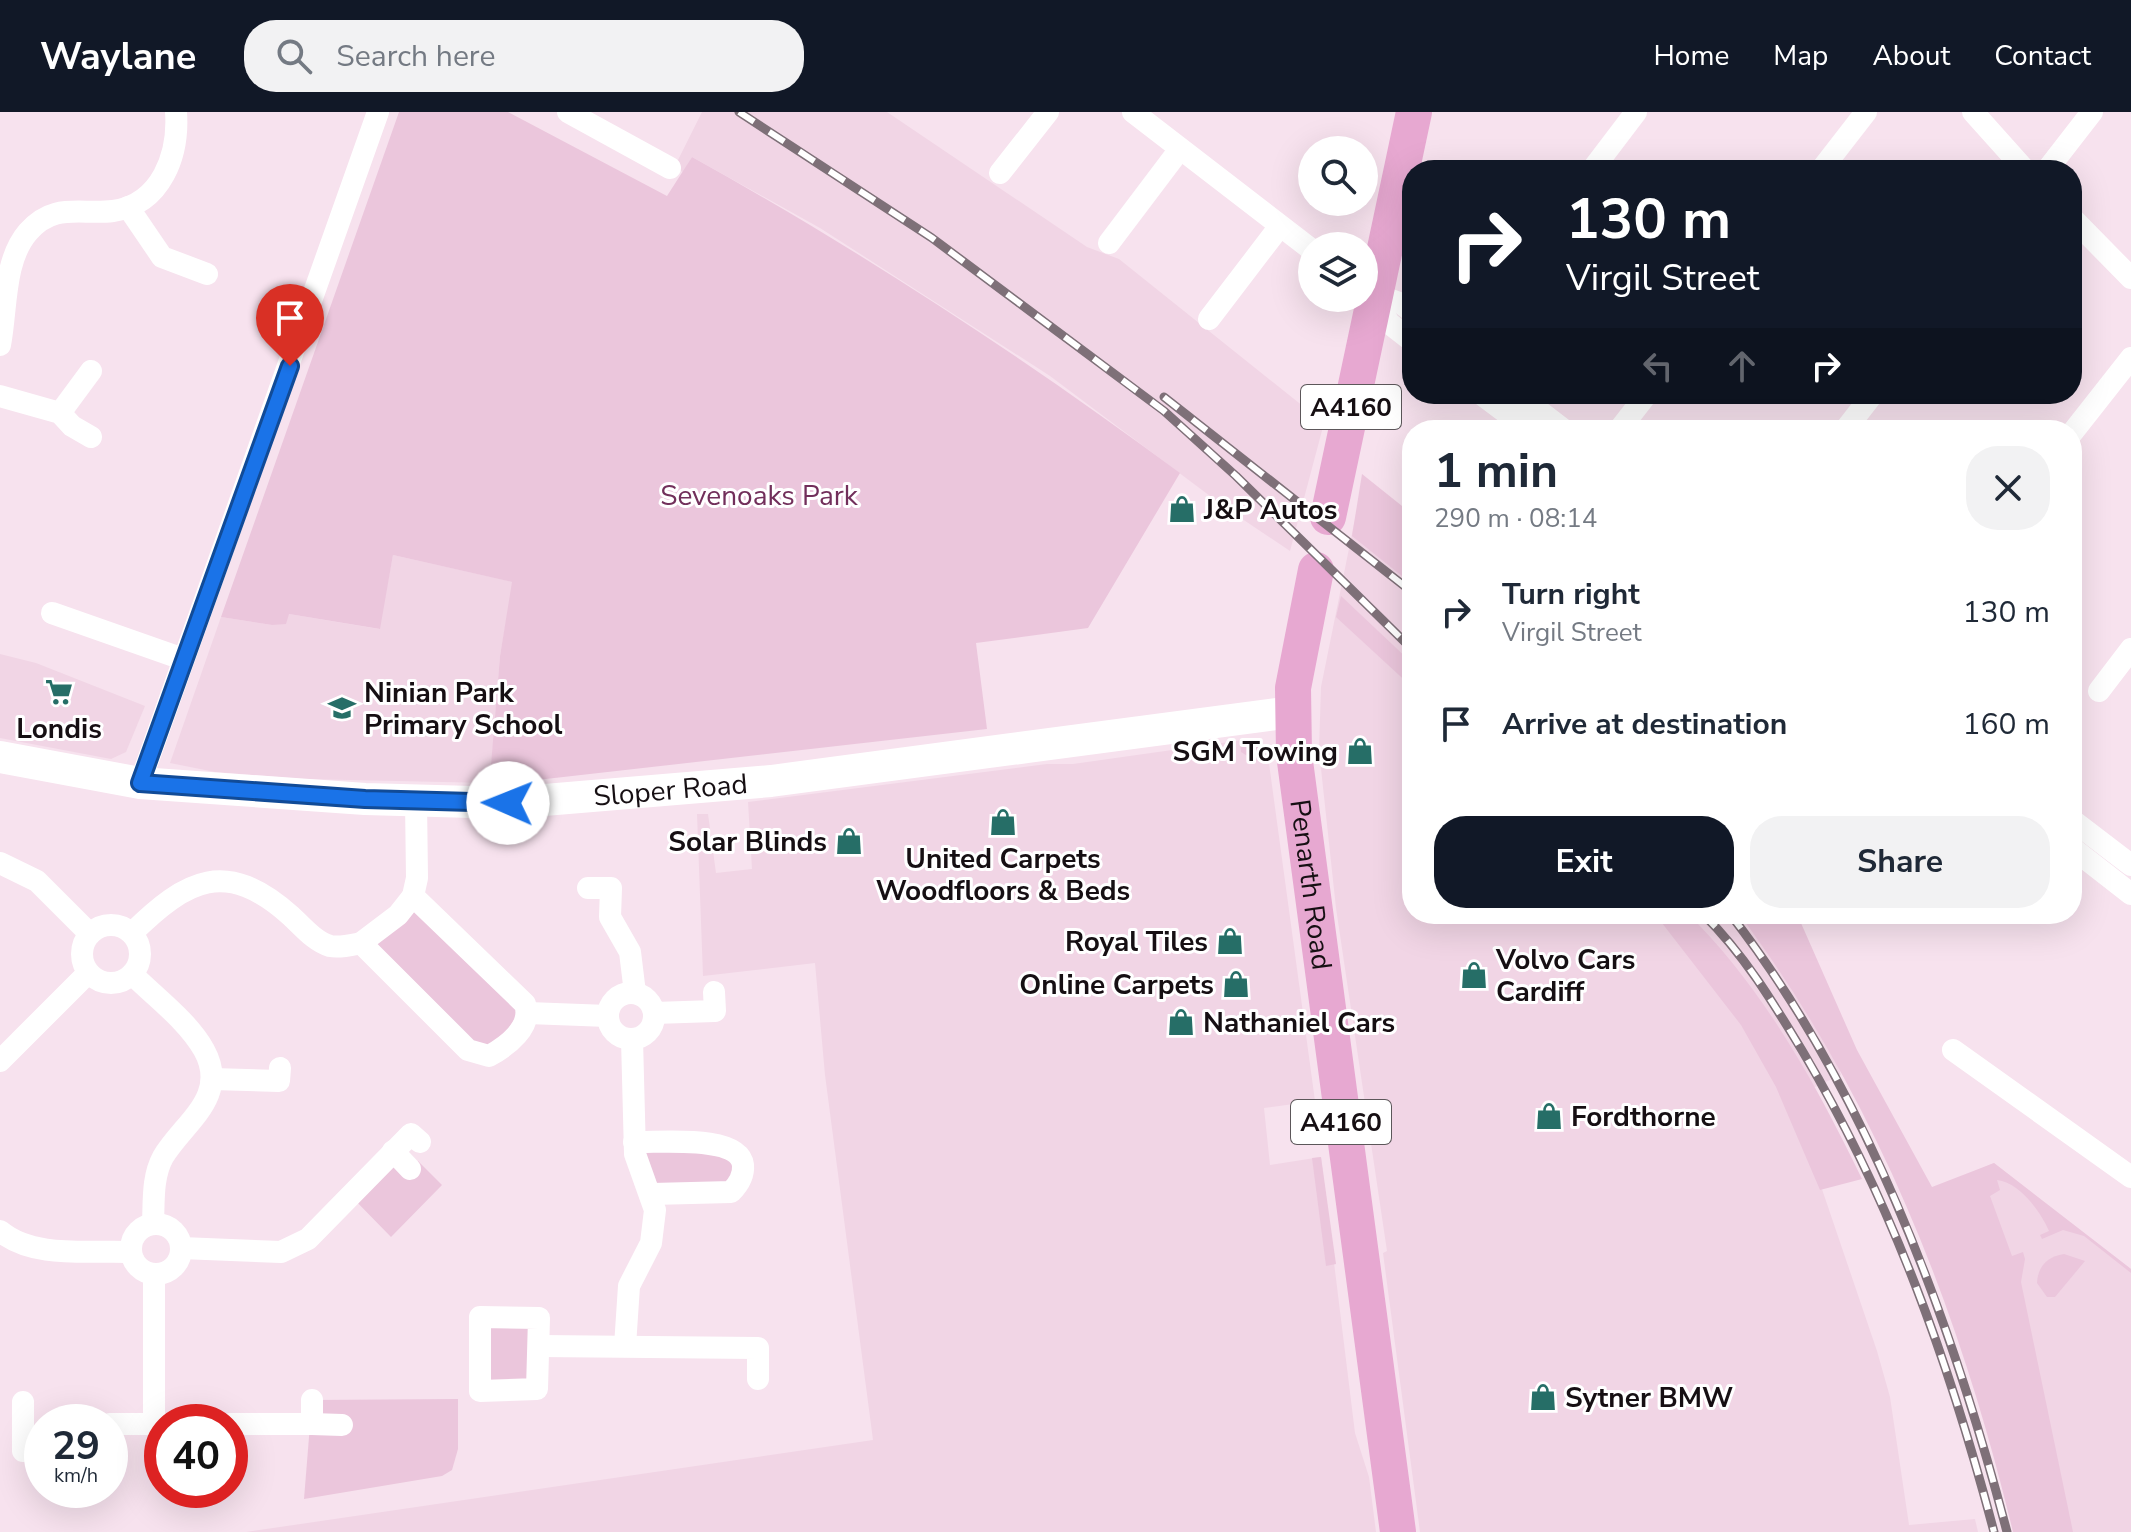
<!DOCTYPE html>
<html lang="en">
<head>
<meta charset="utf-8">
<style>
	:root { --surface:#fff; --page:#f2f2f3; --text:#1f2937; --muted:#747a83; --accent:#111827 }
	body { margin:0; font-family:"Nunito Sans",sans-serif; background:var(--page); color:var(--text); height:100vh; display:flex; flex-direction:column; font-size:30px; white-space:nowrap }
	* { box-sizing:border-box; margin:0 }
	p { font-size:26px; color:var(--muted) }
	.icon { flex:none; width:44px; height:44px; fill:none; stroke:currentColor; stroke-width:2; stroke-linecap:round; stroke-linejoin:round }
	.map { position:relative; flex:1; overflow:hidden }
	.side { position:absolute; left:1402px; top:308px; width:680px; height:504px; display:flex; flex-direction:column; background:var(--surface); border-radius:32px; box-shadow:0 8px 32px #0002 }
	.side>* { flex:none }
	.banner { position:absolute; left:1402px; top:48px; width:680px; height:244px; border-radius:32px; box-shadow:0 8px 32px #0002; background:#111827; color:#fff; overflow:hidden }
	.buttons { position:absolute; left:1298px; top:24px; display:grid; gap:16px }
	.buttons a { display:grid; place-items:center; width:80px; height:80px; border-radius:50%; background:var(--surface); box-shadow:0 8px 32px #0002; font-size:40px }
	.speed { position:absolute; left:24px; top:1292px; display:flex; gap:16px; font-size:40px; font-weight:700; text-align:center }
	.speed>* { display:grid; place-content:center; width:104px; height:104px; border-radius:50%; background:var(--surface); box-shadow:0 8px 32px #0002; line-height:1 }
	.speed small { font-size:20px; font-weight:400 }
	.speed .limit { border:12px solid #d22; background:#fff; color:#111 }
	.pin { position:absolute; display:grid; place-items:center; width:68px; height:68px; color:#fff; margin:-82px -34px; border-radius:50% 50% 50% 0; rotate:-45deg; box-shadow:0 0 8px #0007 }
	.pin .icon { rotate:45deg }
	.me { position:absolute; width:88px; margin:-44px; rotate:271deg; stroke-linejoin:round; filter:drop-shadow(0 0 6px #0008) }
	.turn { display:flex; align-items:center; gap:28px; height:168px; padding:0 32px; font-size:36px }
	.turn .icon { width:104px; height:104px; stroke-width:2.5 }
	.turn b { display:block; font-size:56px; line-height:68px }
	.lanes { display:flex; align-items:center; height:76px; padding:0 32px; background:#0003; justify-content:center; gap:40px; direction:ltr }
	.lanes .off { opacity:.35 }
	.round { display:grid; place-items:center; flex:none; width:84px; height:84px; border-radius:32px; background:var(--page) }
	.overview { display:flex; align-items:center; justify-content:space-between; height:136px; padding:0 32px }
	h1 { font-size:48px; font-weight:700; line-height:60px }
	.cta { display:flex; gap:16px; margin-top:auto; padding:16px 32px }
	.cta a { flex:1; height:92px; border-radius:32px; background:var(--accent); color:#fff; font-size:32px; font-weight:700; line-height:92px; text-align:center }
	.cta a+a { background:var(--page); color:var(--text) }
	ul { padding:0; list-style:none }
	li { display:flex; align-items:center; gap:24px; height:112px; padding:0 32px }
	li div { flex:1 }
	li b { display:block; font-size:30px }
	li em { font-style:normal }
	header { display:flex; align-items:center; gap:48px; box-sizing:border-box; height:112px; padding:0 40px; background:var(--accent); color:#fff }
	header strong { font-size:38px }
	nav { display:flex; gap:44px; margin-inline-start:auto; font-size:28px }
	.search { width:560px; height:72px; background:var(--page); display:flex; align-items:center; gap:20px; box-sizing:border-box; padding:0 28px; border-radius:32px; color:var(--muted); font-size:30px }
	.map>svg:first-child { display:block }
	.built { fill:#f1d5e5 }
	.green { fill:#ebc6dc }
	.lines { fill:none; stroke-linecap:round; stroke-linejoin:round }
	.street { stroke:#fff; stroke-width:22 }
	.secondary { stroke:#fff; stroke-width:32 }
	.primary { stroke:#e7a8d1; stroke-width:36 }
	.rail-casing { stroke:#7e7078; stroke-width:9 }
	.rail { stroke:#fff; stroke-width:6; stroke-dasharray:18; stroke-linecap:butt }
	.route-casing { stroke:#114b97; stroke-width:20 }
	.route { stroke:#1a73e8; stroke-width:14 }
	.labels { text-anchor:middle; stroke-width:6; stroke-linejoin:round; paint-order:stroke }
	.shield { fill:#fff; stroke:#5c575a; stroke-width:2 }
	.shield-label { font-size:26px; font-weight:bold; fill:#160f13 }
	.park-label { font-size:28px; fill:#722f5b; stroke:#fff }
	.poi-label { font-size:28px; font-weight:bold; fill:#160f13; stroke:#fff; text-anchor:start }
	.street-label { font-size:28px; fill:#160f13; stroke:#fff }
</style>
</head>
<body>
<header>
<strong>Waylane</strong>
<div class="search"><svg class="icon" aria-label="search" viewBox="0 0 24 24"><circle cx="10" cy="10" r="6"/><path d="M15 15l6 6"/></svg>Search here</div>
<nav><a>Home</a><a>Map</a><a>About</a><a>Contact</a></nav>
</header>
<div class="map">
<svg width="2131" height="1420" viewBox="0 0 2131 1420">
	<rect width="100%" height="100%" fill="#f7e2ee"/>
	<g class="built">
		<path d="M 702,0 L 887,0 L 1087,135 L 1119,147 L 1324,311 L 1290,439 L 1226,396 L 1050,264 L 820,116 L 692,45 L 683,60 L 674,56 Z"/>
		<path d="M 1358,392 L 1412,439 L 1412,802 L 1797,802 L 1841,963 L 1791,986 L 1877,1239 L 1890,1285 L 1909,1413 L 1975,1407 L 1978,1420 L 1420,1420 L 1383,1141 L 1387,1139 L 1336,796 L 1319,638 L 1321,575 Z"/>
		<path d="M 393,443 L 513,470 L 500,544 L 490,671 L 303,667 L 215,660 L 170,651 L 221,505 L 272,513 L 289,502 L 379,517 Z"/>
		<path d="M 0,542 L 36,551 L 145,594 L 126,640 L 111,647 L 0,626 Z"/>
		<path d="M 1257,626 L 1268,644 L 1315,989 L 1264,996 L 1270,1053 L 1321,1045 L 1355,1321 L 1369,1365 L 1376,1420 L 246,1420 L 873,1328 L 825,963 L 815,851 L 703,864 L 697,702 L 708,702 L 716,761 L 752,757 L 748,690 L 1047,652 L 1073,652 Z"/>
		<path d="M 1994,1051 L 2131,1157 L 2131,1420 L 2064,1420 L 1973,1060 Z"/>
	</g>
	<g class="green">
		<path d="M 399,0 L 508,0 L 667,84 L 692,45 C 863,140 1023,245 1180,361 L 1088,516 L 976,531 L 987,617 L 502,672 L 502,665 L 490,665 L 500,544 L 512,470 L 393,443 L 380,517 L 289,502 L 286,512 L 272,513 L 221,505 Z"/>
		<path d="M 1362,362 L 1412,402 L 1412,472 L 1352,424 Z"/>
		<path d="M 1341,484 L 1412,551 L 1412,575 L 1336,505 Z"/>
		<path d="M 1257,626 L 1268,644 L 1249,645 L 1241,640 L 1240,628 Z"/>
		<path d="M 413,784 L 525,892 L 489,944 L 361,831 Z"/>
		<path d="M 1655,802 L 1688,802 C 1763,875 1817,974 1862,1067 L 1820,1078 L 1776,975 L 1741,913 Z"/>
		<path d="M 1739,802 L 1797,802 L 1857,938 L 1932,1075 L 1994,1051 L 2131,1157 L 2131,1161 L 2084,1124 L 2063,1118 L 2042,1127 L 2040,1123 L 2049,1119 C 2041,1100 2019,1070 1997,1068 L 2000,1078 L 1990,1084 L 2012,1144 L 2023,1140 L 2025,1147 L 2021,1170 L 2073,1420 L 2013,1420 C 1960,1199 1876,985 1739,802 Z"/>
		<path d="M 724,1032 L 742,1067 L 652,1082 L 635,1042 Z"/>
		<path d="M 393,1039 L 410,1057 L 418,1049 L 442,1073 L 391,1125 L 350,1083 Z"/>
		<path d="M 1321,1045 L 1336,1152 L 1326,1154 L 1312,1046 Z"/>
		<path d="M 2064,1142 L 2085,1149 L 2055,1185 L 2047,1185 L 2037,1171 C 2038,1154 2047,1145 2064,1142 Z"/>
		<path d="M 480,1205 L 539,1206 L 537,1277 L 480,1279 Z"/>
		<path d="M 458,1287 L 458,1337 L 452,1358 L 442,1364 L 304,1387 L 312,1288 Z"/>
	</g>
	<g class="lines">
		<g class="street">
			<path d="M 568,0 L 670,56"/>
			<path d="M 1133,0 L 1312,138"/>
			<path d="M 1973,0 L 2025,58"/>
			<path d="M 1592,58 L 1636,0"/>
			<path d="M 1821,58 L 1866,0"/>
			<path d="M 2047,58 L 2092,0"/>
			<path d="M 1000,61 L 1048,0"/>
			<path d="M 128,95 L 162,145 L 207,162"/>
			<path d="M 2072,106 L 2131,166"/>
			<path d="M 1109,131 L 1180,37"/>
			<path d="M 1367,179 L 1402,192 L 1412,200"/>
			<path d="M 1374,185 L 1389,211 L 1412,229"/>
			<path d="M 1209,207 L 1280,114"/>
			<path d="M 0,233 C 7,197 3,149 28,120 C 54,90 80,103 113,99 C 162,92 179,42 176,0"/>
			<path d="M 1481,282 L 1529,318"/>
			<path d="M 1517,282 L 1564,318"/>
			<path d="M 0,284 L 60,301 L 72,314 L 91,325"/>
			<path d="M 60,301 L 91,259"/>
			<path d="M 1619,318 L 1647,282"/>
			<path d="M 1845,318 L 1873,282"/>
			<path d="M 2072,321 L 2131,246"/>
			<path d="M 52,501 L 183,547"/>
			<path d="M 2099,579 L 2131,537"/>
			<path d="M 140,671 L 378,0"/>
			<path d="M 2072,708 L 2131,753"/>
			<path d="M 2072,736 L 2131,782"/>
			<path d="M 0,751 L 37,769 L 90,822"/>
			<path d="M 588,776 L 611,776 L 610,805 L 630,840 L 635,881"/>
			<path d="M 413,784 L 525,892 C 533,915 507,934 489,944 L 468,938 L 361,831 L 398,803 Z"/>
			<path d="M 413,784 L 417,766 L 416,689"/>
			<circle cx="111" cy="842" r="29"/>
			<path d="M 132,821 C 187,767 226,746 291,804 C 302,814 315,830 330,834 C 340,836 351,833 361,831"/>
			<path d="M 132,862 C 155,885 188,909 204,938 C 230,985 183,1011 163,1045 C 152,1065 154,1090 153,1112"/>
			<circle cx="631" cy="904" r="23"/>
			<path d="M 528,901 L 608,904"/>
			<path d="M 654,901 L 715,899 L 714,880"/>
			<path d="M 1953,938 L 2131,1065"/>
			<path d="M 0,949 L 88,861"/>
			<path d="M 212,967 L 279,969 L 280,956"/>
			<path d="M 634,1030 C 660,1031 739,1022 743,1053 C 744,1064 739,1072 731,1080 L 652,1082"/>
			<path d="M 393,1039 L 410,1057"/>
			<circle cx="156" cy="1137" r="25"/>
			<path d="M 0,1119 C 33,1147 89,1138 131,1140"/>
			<path d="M 181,1136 L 281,1140 L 308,1127 L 411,1022 L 420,1030"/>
			<path d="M 480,1205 L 539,1206 L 537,1277 L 480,1279 Z"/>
			<path d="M 539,1234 L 758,1236 L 758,1267"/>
			<path d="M 625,1234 L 629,1174 L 651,1131 L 655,1098 L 635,1042 L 632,927"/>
			<path d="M 23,1290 L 23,1339"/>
			<path d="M 110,1312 L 162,1312"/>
			<path d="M 154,1312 L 154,1162"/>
			<path d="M 230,1312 L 312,1312 L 312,1288"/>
			<path d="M 312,1312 L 342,1313"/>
		</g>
		<path class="secondary" id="s1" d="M 0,645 L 140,671 L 365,687 L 508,691 L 771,669 L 1291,600"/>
		<g class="primary">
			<path d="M 1328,405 L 1414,0"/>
			<path id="s2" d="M 1316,458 L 1293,576 L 1294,642 L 1398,1420"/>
		</g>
		<g class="rail-casing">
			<g id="rail">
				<path d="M 739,0 L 932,126 L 1164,299 L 1236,364 L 1412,537"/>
				<path d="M 1164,285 L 1412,480"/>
				<path d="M 1703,802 C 1744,842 1774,892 1803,940 C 1892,1090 1950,1252 1994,1420"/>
				<path d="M 1730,802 C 1867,978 1951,1206 2007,1420"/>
			</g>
		</g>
		<use href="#rail" class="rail"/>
	</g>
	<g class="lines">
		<g class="route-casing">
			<path id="route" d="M 290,254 L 140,671 L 365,687 L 508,691"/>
		</g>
		<use href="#route" class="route"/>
	</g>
	<defs>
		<g id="shop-bare" transform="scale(2.16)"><path d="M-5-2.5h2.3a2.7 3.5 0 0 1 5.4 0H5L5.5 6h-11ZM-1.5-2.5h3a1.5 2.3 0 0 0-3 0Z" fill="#266e67" stroke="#fff" stroke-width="2.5" paint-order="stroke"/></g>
		<g id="supermarket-bare" transform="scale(2.16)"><path d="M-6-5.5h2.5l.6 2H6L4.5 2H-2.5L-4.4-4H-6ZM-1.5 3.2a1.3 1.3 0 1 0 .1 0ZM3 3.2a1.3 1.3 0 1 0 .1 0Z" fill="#266e67" stroke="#fff" stroke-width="2.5" paint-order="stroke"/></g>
		<g id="school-bare" transform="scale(2.16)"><path d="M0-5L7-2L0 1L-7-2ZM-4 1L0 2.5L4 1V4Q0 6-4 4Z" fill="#266e67" stroke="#fff" stroke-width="2.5" paint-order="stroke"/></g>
	</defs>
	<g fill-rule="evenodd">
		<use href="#shop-bare" x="1182" y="397"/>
		<use href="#supermarket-bare" x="59" y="580"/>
		<use href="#school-bare" x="342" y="596"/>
		<use href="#shop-bare" x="1360" y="639"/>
		<use href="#shop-bare" x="1003" y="710"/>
		<use href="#shop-bare" x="849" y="729"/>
		<use href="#shop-bare" x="1230" y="829"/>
		<use href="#shop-bare" x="1474" y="863"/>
		<use href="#shop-bare" x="1236" y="872"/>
		<use href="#shop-bare" x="1181" y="910"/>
		<use href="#shop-bare" x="1549" y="1004"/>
		<use href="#shop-bare" x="1543" y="1285"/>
	</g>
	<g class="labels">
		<g class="shield">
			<rect x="1301" y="273" width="100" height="44" rx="6"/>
			<rect x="1291" y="988" width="100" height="44" rx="6"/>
		</g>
		<g class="shield-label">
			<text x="1351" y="304">A4160</text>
			<text x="1341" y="1019">A4160</text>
		</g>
		<g class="park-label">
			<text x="759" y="393">Sevenoaks Park</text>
		</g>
		<g class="poi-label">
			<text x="1204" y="407">J&amp;P Autos</text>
			<text x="364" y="590">Ninian Park<tspan x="364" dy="32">Primary School</tspan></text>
			<text x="59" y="626" text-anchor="middle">Londis</text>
			<text x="1338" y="649" text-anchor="end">SGM Towing</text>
			<text x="827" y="739" text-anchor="end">Solar Blinds</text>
			<text x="1003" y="756" text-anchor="middle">United Carpets<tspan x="1003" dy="32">Woodfloors &amp; Beds</tspan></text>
			<text x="1208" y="839" text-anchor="end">Royal Tiles</text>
			<text x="1496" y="857">Volvo Cars<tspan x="1496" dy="32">Cardiff</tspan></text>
			<text x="1214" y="882" text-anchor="end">Online Carpets</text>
			<text x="1203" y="920">Nathaniel Cars</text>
			<text x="1571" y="1014">Fordthorne</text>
			<text x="1565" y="1295">Sytner BMW</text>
		</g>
		<g class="street-label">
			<text dy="10" stroke="none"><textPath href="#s1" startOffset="674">Sloper Road</textPath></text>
			<text dy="10" stroke="none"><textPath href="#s2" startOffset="318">Penarth Road</textPath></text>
		</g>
	</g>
</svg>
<div class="buttons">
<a><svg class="icon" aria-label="search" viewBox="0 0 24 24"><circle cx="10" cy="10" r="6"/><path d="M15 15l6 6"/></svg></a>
<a><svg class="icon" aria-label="layers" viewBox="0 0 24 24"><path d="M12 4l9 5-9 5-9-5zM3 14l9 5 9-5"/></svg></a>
</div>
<div class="speed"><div>29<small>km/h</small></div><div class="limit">40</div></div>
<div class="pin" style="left:290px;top:254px;background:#d93025"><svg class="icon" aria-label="arrive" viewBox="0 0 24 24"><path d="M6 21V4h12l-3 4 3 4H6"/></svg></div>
<svg class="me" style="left:508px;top:691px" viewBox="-20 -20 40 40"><circle r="19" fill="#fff"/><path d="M0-13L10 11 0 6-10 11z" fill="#1a73e8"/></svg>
<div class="banner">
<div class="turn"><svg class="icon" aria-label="right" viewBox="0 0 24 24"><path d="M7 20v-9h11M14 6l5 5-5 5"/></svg><div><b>130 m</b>Virgil Street</div></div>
<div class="lanes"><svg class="icon off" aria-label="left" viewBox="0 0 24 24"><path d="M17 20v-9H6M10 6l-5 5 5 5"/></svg><svg class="icon off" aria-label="ahead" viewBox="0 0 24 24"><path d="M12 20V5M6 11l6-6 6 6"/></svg><svg class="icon" aria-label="right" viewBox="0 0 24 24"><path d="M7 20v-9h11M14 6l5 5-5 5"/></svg></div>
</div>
<section class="side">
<div class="overview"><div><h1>1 min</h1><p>290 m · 08:14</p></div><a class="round"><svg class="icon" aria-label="close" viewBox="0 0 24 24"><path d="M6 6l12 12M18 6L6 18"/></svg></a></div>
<ul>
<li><svg class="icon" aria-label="right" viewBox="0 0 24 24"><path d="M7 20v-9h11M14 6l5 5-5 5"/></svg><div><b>Turn right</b><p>Virgil Street</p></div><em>130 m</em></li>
<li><svg class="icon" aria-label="arrive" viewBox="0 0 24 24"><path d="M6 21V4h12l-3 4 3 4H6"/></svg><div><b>Arrive at destination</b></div><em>160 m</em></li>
</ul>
<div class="cta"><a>Exit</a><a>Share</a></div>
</section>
</div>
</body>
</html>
